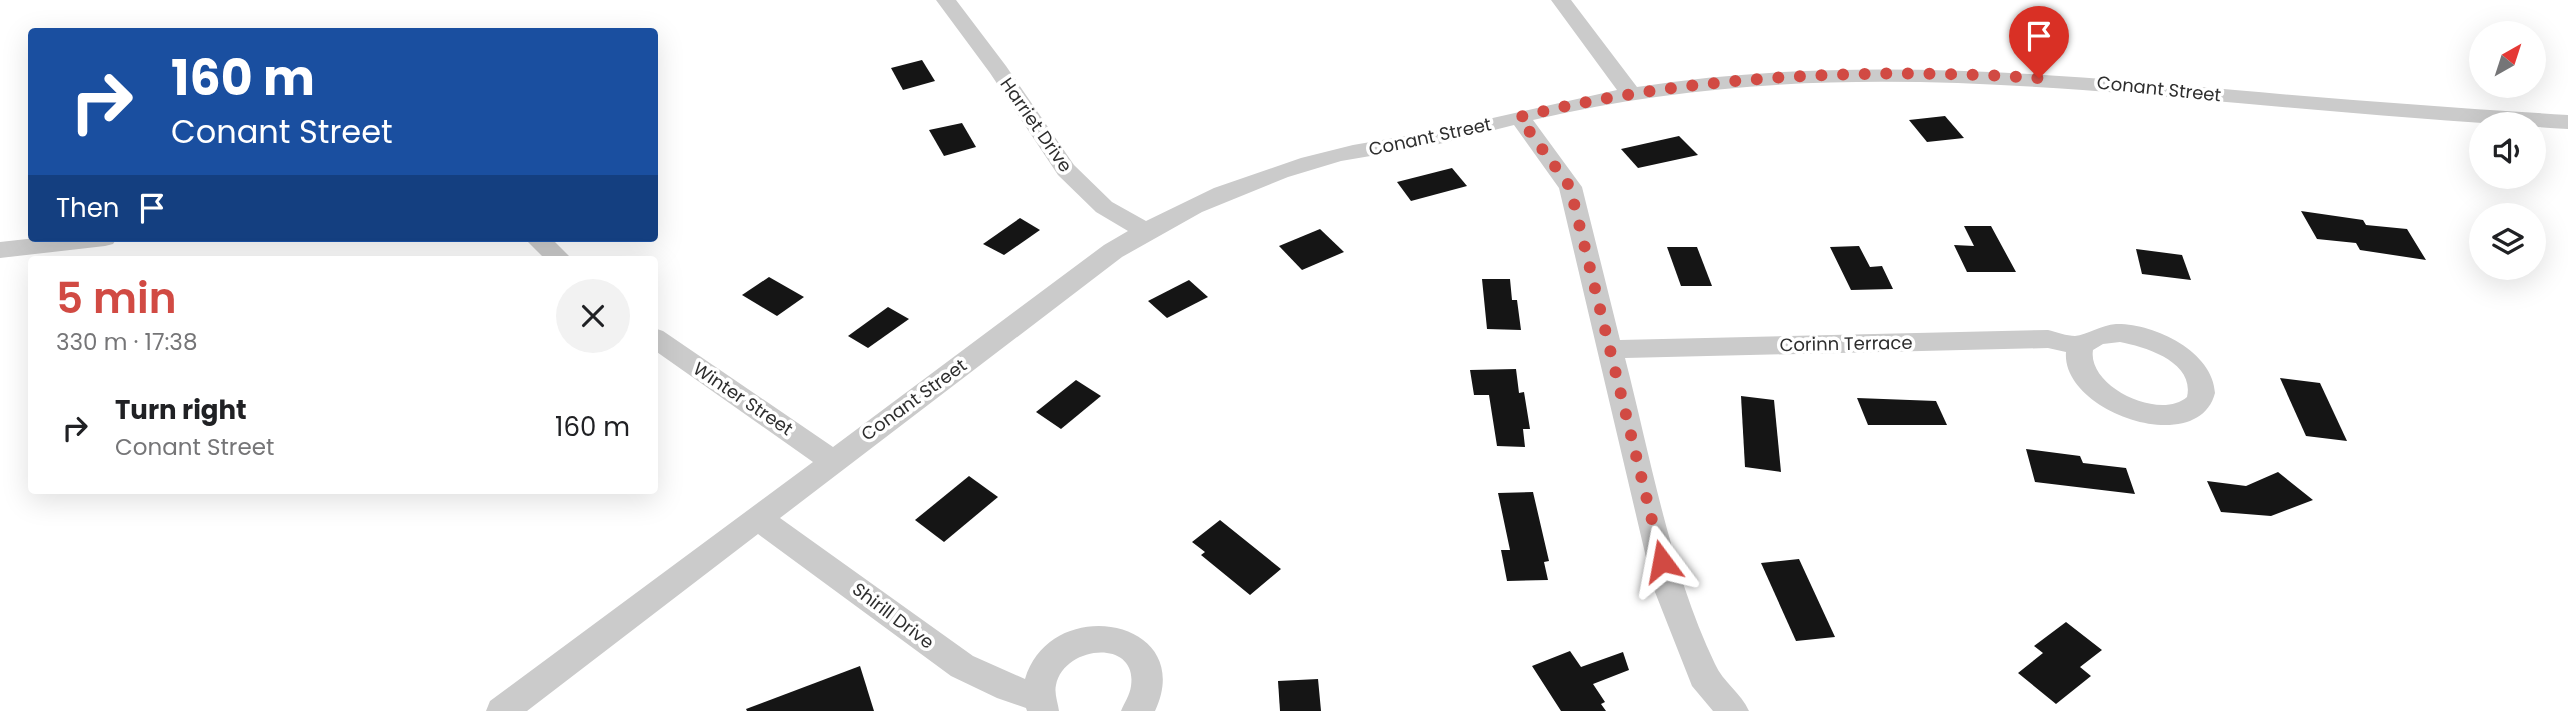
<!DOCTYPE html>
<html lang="en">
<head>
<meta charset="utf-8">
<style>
	:root { --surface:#fff; --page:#f2f2f2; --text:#202124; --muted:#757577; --accent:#d14a43 }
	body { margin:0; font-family:Poppins,sans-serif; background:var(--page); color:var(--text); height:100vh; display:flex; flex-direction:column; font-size:26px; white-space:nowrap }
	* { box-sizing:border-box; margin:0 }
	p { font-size:23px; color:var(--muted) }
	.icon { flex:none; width:38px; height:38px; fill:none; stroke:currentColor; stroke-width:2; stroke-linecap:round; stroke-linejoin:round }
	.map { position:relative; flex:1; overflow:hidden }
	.details { position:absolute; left:28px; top:256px; width:630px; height:238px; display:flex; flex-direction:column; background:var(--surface); border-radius:7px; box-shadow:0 7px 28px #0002 }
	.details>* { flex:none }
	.hud { position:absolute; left:28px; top:28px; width:630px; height:214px; border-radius:7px; box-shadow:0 7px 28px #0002; background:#1a4fa0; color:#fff; overflow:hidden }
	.needle { width:46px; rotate:39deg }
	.fabs { position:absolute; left:2469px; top:21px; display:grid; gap:14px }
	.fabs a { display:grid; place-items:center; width:77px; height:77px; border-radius:50%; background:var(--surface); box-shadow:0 7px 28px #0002; font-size:35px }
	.pin { position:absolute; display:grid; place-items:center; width:60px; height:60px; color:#fff; margin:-72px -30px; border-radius:50% 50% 50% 0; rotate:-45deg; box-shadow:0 0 7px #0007 }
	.pin .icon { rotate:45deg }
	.me { position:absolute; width:77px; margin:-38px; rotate:347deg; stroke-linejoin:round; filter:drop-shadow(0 0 5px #0008) }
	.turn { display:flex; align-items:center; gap:24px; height:147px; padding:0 28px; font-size:32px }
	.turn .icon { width:91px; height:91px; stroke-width:2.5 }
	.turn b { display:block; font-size:49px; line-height:60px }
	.then { display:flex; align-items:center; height:66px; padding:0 28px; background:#0003; gap:14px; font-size:26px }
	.round { display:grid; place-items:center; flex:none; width:74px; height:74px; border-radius:37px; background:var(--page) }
	.headline { display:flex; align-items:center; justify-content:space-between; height:119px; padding:0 28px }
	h1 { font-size:42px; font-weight:600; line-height:52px; color:var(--accent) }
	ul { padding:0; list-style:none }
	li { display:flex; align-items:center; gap:21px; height:105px; padding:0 28px }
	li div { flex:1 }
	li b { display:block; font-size:26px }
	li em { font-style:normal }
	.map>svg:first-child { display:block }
	.building { fill:#151515 }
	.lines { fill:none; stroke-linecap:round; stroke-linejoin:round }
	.street { fill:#cbcbcb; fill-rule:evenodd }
	.route { stroke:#d14a43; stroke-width:12; stroke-dasharray:0 21.6 }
	.labels { text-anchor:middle; stroke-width:7; stroke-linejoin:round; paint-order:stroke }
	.street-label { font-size:18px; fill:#2e2e2e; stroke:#fff }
</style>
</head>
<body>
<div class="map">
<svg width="2568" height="711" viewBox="0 0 2568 711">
	<rect width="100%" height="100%" fill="#fff"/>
	<g class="building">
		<path d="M 922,60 L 935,81 L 903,90 L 891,68 Z"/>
		<path d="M 1945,116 L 1964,138 L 1927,142 L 1909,120 Z"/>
		<path d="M 962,123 L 976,147 L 944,156 L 929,130 Z"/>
		<path d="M 1679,136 L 1698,155 L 1638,168 L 1621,149 Z"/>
		<path d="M 1452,168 L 1467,186 L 1411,201 L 1397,182 Z"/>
		<path d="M 2301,211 L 2363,220 L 2366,225 L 2407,229 L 2426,260 L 2360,250 L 2356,243 L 2317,239 Z"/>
		<path d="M 1020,218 L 1040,230 L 1004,255 L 983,244 Z"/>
		<path d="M 1964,226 L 1991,226 L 2016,272 L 1967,272 L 1954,245 L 1974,246 Z"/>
		<path d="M 1320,229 L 1344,252 L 1302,270 L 1279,246 Z"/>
		<path d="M 1859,246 L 1870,267 L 1882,266 L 1893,289 L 1851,290 L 1830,247 Z"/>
		<path d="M 1667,247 L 1697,247 L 1712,286 L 1681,286 Z"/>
		<path d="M 2136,249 L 2182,255 L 2191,280 L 2142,274 Z"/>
		<path d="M 769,277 L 804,297 L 777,316 L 742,295 Z"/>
		<path d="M 1482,279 L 1510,279 L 1512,300 L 1517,300 L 1521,330 L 1487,329 Z"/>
		<path d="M 1189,280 L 1208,297 L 1167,318 L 1148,301 Z"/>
		<path d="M 888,307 L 909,319 L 868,348 L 848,336 Z"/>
		<path d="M 1516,369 L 1519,393 L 1524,392 L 1530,429 L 1523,429 L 1525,447 L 1497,446 L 1489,395 L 1474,395 L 1470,370 Z"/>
		<path d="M 2280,378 L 2320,383 L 2347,441 L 2306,436 Z"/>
		<path d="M 1076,380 L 1101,396 L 1061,429 L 1036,412 Z"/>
		<path d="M 1741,396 L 1774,400 L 1781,472 L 1745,467 Z"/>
		<path d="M 1857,398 L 1936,401 L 1947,425 L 1868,425 Z"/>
		<path d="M 2026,449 L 2080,456 L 2083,463 L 2126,468 L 2135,494 L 2035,482 Z"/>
		<path d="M 2278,472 L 2313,500 L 2271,516 L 2221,512 L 2207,481 L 2246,486 Z"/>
		<path d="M 969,476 L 998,497 L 944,542 L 915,520 Z"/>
		<path d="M 1533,492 L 1549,561 L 1544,562 L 1548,580 L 1507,581 L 1501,550 L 1510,550 L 1498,493 Z"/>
		<path d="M 1220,520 L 1281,569 L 1250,595 L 1201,555 L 1205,552 L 1192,542 Z"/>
		<path d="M 1799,559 L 1835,637 L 1796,641 L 1761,563 Z"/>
		<path d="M 2066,622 L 2102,650 L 2080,667 L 2091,676 L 2056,704 L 2018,673 L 2043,653 L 2034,646 Z"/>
		<path d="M 1570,651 L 1581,667 L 1623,652 L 1629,670 L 1593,684 L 1605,702 L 1601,704 L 1606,711 L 1561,711 L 1532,666 Z"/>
		<path d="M 860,666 L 874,711 L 747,711 L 746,709 Z"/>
		<path d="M 1318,679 L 1321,711 L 1280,711 L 1278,681 Z"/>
	</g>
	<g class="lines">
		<g class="street">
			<path d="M 936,0 L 956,0 L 1006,66 L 1074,165 L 1112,202 L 1146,221 L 1214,188 L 1301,158 L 1353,145 L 1435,131 L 1617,90 L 1551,0 L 1571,0 L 1637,87 C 1836,56 2034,72 2235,90 C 2346,100 2457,108 2568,115 L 2568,129 C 2461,122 2348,113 2238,103 C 1993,81 1775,63 1533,120 L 1582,187 L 1620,340 L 2048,330 C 2056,332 2067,336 2075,336 C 2087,335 2101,325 2116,324 C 2153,323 2213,351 2215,393 C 2198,459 2061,412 2066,352 L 2048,348 L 1625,358 C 1651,459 1670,570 1715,664 C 1723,682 1741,693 1749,711 L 1713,711 L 1692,686 L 1653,587 L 1559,188 L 1514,125 L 1435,145 L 1341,161 L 1288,177 L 1202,212 L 1122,257 L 780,518 L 973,656 L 1025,679 C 1051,592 1198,619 1155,711 L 1121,711 C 1124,703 1130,695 1131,686 C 1138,638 1064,645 1056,685 C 1054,693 1058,703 1059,711 L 1027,711 L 1026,708 L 997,698 L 951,676 L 758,534 L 527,711 L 486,711 L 490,701 L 813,462 L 654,350 L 654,328 L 663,331 L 833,447 L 1104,245 L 1128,231 L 1096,212 L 1058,175 L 990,73 ZM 2120,342 C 2146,347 2195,362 2187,397 C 2160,421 2087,387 2093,350 L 2103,344 Z"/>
			<path d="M 36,238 L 117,238 L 113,244 L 105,246 L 0,258 L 0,242 Z"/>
			<path d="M 524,238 L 551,238 L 572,259 L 545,259 Z"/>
		</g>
	</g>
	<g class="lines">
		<path class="route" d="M 1662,561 L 1570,187 L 1519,117 C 1688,75 1866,67 2039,78"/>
	</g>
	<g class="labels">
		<g class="street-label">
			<text transform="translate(2159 89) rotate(6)" y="6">Conant Street</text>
			<text transform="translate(1036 125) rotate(55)" y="6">Harriet Drive</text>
			<text transform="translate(1430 137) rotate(-12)" y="6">Conant Street</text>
			<text transform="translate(1846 344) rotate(-1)" y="6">Corinn Terrace</text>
			<text transform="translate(743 399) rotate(34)" y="6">Winter Street</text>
			<text transform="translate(914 400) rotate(-36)" y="6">Conant Street</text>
			<text transform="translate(893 616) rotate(37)" y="6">Shirill Drive</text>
		</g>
	</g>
</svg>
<div class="fabs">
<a><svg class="needle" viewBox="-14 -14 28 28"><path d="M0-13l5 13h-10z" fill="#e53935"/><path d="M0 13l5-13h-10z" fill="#757577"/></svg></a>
<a><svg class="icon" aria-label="sound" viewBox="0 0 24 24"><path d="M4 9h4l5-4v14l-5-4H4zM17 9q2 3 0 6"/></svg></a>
<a><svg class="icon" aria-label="layers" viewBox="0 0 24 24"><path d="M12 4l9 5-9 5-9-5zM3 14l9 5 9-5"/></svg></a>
</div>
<div class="pin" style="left:2039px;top:78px;background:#d93025"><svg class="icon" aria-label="arrive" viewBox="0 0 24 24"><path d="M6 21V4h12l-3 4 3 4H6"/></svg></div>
<svg class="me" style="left:1662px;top:561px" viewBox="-20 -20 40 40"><path d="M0-17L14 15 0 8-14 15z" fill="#d14a43" stroke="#fff" stroke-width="4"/></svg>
<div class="hud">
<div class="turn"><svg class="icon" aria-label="right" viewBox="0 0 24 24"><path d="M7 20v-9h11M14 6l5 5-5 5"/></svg><div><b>160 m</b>Conant Street</div></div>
<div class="then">Then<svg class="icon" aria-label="arrive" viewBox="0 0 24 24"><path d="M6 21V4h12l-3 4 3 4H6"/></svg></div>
</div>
<section class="details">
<div class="headline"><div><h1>5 min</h1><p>330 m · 17:38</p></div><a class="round"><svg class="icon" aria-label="close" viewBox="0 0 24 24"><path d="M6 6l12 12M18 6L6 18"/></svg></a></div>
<ul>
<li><svg class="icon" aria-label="right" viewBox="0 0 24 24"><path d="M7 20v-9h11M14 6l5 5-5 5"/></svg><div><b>Turn right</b><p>Conant Street</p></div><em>160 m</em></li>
</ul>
</section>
</div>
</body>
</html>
